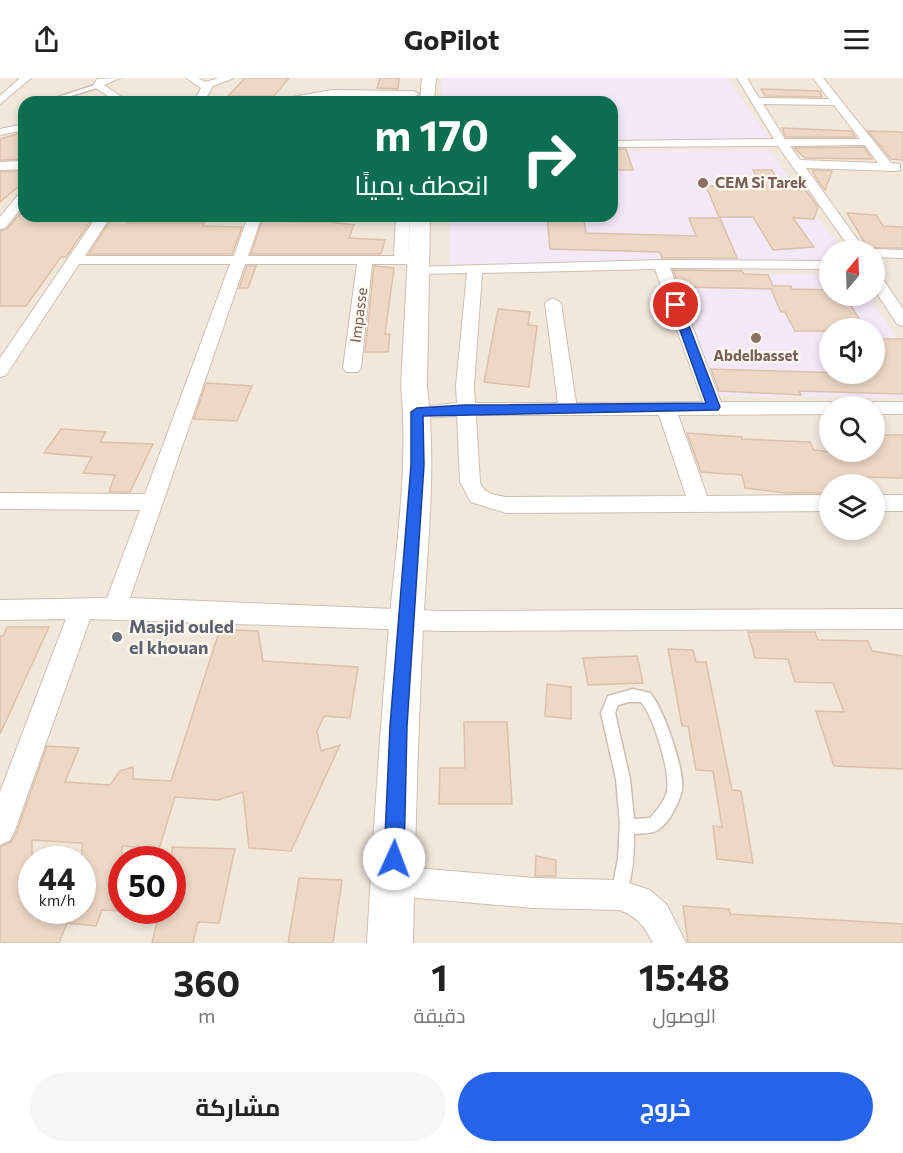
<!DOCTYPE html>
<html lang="ar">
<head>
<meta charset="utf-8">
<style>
	:root { --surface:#fff; --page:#f6f6f6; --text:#222; --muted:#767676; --accent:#2563eb }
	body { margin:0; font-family:Commissioner,Cairo,sans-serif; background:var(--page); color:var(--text); direction:rtl; height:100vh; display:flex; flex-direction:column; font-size:22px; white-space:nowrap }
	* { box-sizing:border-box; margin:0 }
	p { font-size:20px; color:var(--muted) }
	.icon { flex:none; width:33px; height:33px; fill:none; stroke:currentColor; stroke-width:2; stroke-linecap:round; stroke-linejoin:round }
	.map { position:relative; height:865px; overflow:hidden; direction:ltr }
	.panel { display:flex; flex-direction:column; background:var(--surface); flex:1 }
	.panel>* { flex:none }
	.hud { position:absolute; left:18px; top:18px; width:600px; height:126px; border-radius:18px; box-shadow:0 3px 9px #0003; direction:rtl; background:#0b6e4f; color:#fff; overflow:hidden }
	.needle { width:39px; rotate:19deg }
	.buttons { position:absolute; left:819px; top:162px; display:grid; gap:12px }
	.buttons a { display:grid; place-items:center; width:66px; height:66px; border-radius:50%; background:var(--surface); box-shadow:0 3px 9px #0003; font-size:30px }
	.speed { position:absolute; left:18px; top:768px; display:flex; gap:12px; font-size:30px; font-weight:700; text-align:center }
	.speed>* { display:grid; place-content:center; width:78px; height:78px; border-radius:50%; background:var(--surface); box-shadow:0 3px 9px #0003; line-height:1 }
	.speed small { font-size:15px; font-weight:400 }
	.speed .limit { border:9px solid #d22; background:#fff; color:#111 }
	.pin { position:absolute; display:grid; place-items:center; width:51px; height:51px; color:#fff; margin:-26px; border:3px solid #fff; border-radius:50%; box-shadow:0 2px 6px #0007 }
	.me { position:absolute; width:66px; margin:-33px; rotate:2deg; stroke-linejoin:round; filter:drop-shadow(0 0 4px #0008) }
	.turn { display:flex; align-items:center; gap:21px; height:126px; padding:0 30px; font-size:27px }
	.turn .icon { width:78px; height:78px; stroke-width:2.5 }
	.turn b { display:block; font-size:42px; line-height:51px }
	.eta { display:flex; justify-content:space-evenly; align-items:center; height:102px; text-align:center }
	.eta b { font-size:36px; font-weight:700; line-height:42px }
	.primary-button { display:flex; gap:12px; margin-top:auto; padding:12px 30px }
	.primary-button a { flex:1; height:69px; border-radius:36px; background:var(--accent); color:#fff; font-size:24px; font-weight:700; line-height:69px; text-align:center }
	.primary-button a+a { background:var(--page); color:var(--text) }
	header { display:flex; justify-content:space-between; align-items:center; height:78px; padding:0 30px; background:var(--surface); font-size:27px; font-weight:700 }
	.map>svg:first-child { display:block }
	.residential { fill:#f1e8db; fill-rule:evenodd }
	.education { fill:#f3e8f7; fill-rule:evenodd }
	.building { fill:#edd8c6; stroke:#ddc0a9; stroke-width:1.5; fill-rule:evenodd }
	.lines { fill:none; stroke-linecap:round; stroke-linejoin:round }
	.lane-casing { stroke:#ccbfb2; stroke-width:3 }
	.street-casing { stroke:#ccbfb2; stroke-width:2 }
	.secondary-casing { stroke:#cebfb0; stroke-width:2 }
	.lane { fill:#fff; fill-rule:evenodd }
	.street { fill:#fff; fill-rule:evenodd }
	.secondary { fill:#fff; fill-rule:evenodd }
	.route { fill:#2563eb; stroke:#184099; stroke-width:1.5 }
	.education-dot { fill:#8d6e63; stroke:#fdf9f2; stroke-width:2 }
	.worship-dot { fill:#6b7280; stroke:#fdf9f2; stroke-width:2 }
	.labels { text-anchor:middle; stroke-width:4.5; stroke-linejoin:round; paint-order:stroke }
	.far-education-label { font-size:15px; font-weight:bold; fill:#785e54; stroke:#fdf9f2; text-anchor:start }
	.far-street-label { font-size:15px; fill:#735f51; stroke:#fdf9f2 }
	.worship-label { font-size:18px; font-weight:bold; fill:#5b616d; stroke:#fdf9f2; text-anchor:start }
</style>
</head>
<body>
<header><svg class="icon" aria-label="menu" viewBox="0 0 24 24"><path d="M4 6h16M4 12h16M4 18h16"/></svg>GoPilot<svg class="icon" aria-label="share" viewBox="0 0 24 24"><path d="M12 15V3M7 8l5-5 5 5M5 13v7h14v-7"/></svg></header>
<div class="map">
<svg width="903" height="865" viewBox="0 0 903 865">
	<rect width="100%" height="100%" fill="#faf6ec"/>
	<path class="residential" d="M 0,0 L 903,0 L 903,865 L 0,865 ZM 24,24 L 612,24 L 612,138 L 24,138 ZM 830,172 L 874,172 L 874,218 L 830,218 ZM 830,250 L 874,250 L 874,296 L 830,296 ZM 830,328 L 874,328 L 874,374 L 830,374 ZM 830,406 L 874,406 L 874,452 L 830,452 ZM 32,782 L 82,782 L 82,832 L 32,832 ZM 122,782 L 172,782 L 172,832 L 122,832 Z"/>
	<g class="education">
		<path d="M 442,0 L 727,0 L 770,61 L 612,61 L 612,24 L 441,24 Z"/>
		<path d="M 769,72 L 842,172 L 830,172 L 829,184 L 451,186 L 450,138 L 612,138 L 612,73 Z"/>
		<path d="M 659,196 L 829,197 L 830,218 L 868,218 L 903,269 L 903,320 L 702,318 ZM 830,250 L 874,250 L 874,296 L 830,296 Z"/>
	</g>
	<g class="building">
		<path d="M 245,0 L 289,0 L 274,18 L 228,18 Z"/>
		<path d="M 380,0 L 399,0 L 398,11 L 377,10 Z"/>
		<path d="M 761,11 L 820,13 L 822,19 L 765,18 Z"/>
		<path d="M 782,50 L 851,53 L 855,59 L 786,59 Z"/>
		<path d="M 868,53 L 903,54 L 903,82 L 891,81 Z"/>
		<path d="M 24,54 L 24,81 L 0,82 L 0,61 Z"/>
		<path d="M 864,69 L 872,81 L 805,80 L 794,70 Z"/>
		<path d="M 612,71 L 626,71 L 633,92 L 612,92 Z"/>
		<path d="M 753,92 L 772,92 L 780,106 L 802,107 L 818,129 L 814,141 L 793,140 L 814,169 L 773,172 L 753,139 L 719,139 L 706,108 L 762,109 Z"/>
		<path d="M 812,92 L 832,93 L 825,112 L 818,103 Z"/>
		<path d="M 24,93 L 24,104 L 0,124 L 0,94 Z"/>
		<path d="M 24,131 L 24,138 L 94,138 L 66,179 L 61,179 L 26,228 L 0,228 L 0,153 L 7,151 Z"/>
		<path d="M 847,135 L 876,137 L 883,148 L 903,149 L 903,170 L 868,170 Z"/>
		<path d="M 113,138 L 133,138 L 128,145 L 204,145 L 203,148 L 242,149 L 232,176 L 89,176 Z"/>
		<path d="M 547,138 L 583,138 L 586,155 L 696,158 L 689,140 L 720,140 L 737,180 L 662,180 L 660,174 L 550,171 Z"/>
		<path d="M 262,143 L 329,144 L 354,147 L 349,160 L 385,162 L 381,176 L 251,176 Z"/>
		<path d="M 247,188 L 256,188 L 248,210 L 239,210 Z"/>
		<path d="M 374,188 L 394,190 L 385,256 L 390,256 L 388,274 L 365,274 Z"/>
		<path d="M 673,192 L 742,193 L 744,196 L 768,197 L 773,208 L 791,208 L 792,211 L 830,212 L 830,218 L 845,218 L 865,250 L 830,250 L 830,253 L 795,253 L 785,234 L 781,234 L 771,211 L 680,209 Z"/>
		<path d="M 498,231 L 530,234 L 528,247 L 537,248 L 529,309 L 484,304 Z"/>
		<path d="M 874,261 L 903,261 L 903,316 L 799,313 L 801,317 L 719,313 L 711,291 L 874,296 Z"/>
		<path d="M 206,305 L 252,308 L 237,343 L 194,341 Z"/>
		<path d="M 61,351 L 106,354 L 100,364 L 153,366 L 130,414 L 109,414 L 115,397 L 83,395 L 92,379 L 44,375 Z"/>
		<path d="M 687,355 L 742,359 L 742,361 L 810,364 L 814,372 L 830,374 L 874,374 L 874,357 L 903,357 L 903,400 L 858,399 L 860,405 L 854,404 L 854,406 L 830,406 L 830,415 L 786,415 L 745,410 L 742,397 L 701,394 Z"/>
		<path d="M 7,549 L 49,549 L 0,656 L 0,558 L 3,558 Z"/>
		<path d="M 220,551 L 258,553 L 263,583 L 358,589 L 350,640 L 324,638 L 317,653 L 321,673 L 340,667 L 291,773 L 249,770 L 243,714 L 218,722 L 175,719 L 159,771 L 122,768 L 122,833 L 102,832 L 96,848 L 67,845 L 59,865 L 0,865 L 0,769 L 11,764 L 17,753 L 47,668 L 79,670 L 65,704 L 110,707 L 120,693 L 133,689 L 133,701 L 171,703 ZM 32,762 L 82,765 L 82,832 L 32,832 Z"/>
		<path d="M 748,554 L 815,554 L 818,562 L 868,563 L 872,573 L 903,578 L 903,691 L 834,688 L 816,633 L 844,634 L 833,605 L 795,604 L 788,581 L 755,580 Z"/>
		<path d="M 668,571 L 693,572 L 696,584 L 706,584 L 732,712 L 741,713 L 753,785 L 717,781 L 713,748 L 722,749 L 713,693 L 696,692 L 688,648 L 682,648 Z"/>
		<path d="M 637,578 L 643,605 L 588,607 L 583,580 Z"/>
		<path d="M 547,606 L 571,609 L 571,641 L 545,638 Z"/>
		<path d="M 464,644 L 507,644 L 512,726 L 439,726 L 440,690 L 465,690 Z"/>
		<path d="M 172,769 L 235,771 L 219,845 L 198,844 L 193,865 L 152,865 L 160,832 L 172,832 Z"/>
		<path d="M 536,778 L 556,782 L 556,798 L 535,798 Z"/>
		<path d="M 299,800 L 342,802 L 333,865 L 288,865 Z"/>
		<path d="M 683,828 L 729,831 L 730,836 L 903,846 L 903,865 L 688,865 Z"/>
	</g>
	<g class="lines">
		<g class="lane-casing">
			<g id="lane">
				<path d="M 98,6 L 100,9 L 51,24 L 46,23 Z"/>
				<path d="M 252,138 L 341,138 L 344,140 L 341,142 L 255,141 L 253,140 Z"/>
				<path d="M 633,611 L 650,615 C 663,629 685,692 682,712 C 679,725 669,745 658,752 C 652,756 641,755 634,756 C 634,777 633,802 624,821 L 619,824 L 614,821 L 611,816 L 618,781 L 620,746 L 616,701 L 601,635 L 608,618 ZM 629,624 L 641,624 C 653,637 671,695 667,713 C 665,723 657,732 650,740 L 634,741 L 630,701 L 615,635 L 618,627 Z"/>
			</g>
		</g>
		<g class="street-casing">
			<g id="street">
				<path d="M 20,0 L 31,0 L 0,26 L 0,18 Z"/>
				<path d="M 120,0 L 104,7 L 129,24 L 117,24 L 93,8 L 97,1 Z"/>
				<path d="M 186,0 L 198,0 L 205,4 L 219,0 L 234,0 L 213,8 L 206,20 L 287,20 L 332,12 L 414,13 L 419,16 L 414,19 L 332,18 L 300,24 L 194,24 L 201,10 Z"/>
				<path d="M 737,0 L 747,0 L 759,20 L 829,21 L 813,0 L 823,0 L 891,85 L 900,86 L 900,92 L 896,93 L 806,90 L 865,172 L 851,172 L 778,68 L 612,69 L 612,63 L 774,61 ZM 763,26 L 834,27 L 860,61 L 785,61 ZM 865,67 L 878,85 L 800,82 L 790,68 Z"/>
				<path d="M 24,46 L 24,52 L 0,57 L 0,51 Z"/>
				<path d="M 24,83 L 24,91 L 0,92 L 0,84 Z"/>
				<path d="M 24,115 L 24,127 L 5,150 L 0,151 L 0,139 L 19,116 Z"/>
				<path d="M 97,138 L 111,138 L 85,178 L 234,178 L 248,138 L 262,138 L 248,178 L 394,178 L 396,138 L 410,138 L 408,178 L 419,178 L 426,182 L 419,186 L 372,186 L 361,290 L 358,294 L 346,294 L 343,290 L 357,186 L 245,186 L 130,520 L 443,533 L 903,531 L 903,551 L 443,553 L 90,541 L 15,752 L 10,762 L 0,767 L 0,714 L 66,541 L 0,542 L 0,522 L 107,520 L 140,432 L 0,431 L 0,415 L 145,416 L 230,186 L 79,186 L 6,297 L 0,299 L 0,280 Z"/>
				<path d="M 874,171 L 903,172 L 903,180 L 874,179 L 874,172 L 869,172 Z"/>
				<path d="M 661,182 L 830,183 L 830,191 L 670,190 L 721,324 L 830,324 L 838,328 L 830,328 L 830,336 L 678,337 L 707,418 L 830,417 L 830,433 L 506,435 L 471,424 L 460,404 L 457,338 L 417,340 L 410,338 L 408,334 L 410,330 L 457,325 L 456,308 L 467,195 L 419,196 L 414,195 L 412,192 L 414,189 ZM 655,191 L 703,324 L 576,325 L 561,225 L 553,220 L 545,225 L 558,325 L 475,325 L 474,308 L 482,195 ZM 476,337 L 659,337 L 686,418 L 506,419 C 495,417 484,416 480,404 Z"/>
				<path d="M 874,194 L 879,195 L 903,231 L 903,248 L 897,246 L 874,211 Z"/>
				<path d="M 874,324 L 903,324 L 903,336 L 874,336 L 874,328 L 866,328 Z"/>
				<rect x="874" y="417" width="29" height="16"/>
				<path d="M 393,788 L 533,800 L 619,802 L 650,812 L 667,827 L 686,865 L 653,865 C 645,849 637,838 619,832 L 533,830 L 393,818 L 382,814 L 378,803 L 382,792 Z"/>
			</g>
		</g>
		<g class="secondary-casing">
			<g id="secondary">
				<path d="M 422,0 L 436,0 L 434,24 L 420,24 Z"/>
				<path d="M 410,138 L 430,138 L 427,308 C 437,388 427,470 423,550 C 418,655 415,760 413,865 L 367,865 C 373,759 380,654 389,548 C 396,469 409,387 401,308 Z"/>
			</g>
		</g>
		<use href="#lane" class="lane"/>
		<use href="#street" class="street"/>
		<use href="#secondary" class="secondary"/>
	</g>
	<path class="route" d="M 676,224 L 681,227 L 720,329 L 718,332 L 423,338 L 424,387 L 407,648 L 404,781 L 401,788 L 394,791 L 387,788 L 384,781 L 390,648 L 411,387 L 411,334 L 417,330 L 465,327 L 706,325 L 671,227 Z"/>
	<g class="education-dot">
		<circle cx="703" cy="105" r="6"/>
		<circle cx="756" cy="260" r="6"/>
	</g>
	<circle class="worship-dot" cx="117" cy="559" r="6"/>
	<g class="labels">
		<g class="far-education-label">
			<text x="715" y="110">CEM Si Tarek</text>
			<text x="756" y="283" text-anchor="middle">Abdelbasset</text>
		</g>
		<g class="far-street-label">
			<text transform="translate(359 237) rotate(-83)" y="5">Impasse</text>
		</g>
		<g class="worship-label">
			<text x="129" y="555">Masjid ouled<tspan x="129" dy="21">el khouan</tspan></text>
		</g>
	</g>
</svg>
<div class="buttons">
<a><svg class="needle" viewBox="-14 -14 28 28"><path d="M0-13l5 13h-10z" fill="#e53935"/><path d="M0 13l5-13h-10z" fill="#767676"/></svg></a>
<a><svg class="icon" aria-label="sound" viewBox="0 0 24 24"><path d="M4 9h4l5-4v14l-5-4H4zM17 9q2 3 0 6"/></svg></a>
<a><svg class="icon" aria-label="search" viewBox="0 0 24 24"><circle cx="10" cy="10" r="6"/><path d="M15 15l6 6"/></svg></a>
<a><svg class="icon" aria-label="layers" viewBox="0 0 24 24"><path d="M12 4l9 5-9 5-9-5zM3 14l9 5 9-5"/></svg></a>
</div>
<div class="speed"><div>44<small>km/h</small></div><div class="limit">50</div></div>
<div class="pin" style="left:676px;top:227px;background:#d93025"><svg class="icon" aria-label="arrive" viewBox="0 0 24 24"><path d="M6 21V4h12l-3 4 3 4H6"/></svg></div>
<svg class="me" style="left:394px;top:781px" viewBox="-20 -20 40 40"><circle r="19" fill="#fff"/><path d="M0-13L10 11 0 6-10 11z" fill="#2563eb"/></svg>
<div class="hud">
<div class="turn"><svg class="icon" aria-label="right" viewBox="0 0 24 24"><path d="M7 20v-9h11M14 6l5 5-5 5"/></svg><div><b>170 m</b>انعطف يمينًا</div></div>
</div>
</div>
<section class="panel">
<div class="eta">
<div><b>15:48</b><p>الوصول</p></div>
<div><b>1</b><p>دقيقة</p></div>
<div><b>360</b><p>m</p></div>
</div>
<div class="primary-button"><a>خروج</a><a>مشاركة</a></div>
</section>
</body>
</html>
